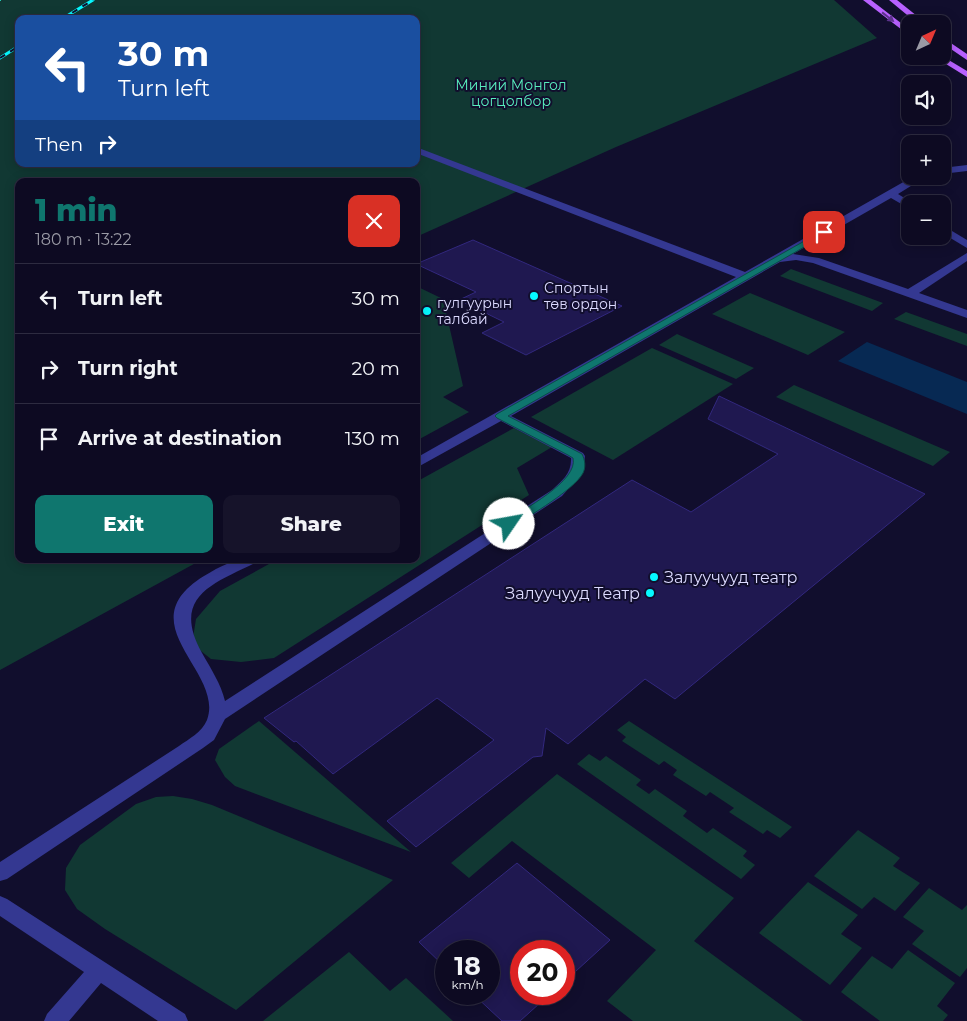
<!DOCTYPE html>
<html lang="en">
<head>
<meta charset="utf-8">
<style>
	:root { --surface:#0d0a22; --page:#16132a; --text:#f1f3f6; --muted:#9a9aa5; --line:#2d2b40; --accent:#0f766e }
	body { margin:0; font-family:Montserrat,sans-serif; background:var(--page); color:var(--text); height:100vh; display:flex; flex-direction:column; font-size:19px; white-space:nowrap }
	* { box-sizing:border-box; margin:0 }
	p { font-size:16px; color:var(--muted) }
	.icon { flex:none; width:28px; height:28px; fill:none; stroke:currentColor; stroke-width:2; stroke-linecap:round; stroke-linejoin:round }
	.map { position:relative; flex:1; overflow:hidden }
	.details { position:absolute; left:15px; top:178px; width:405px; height:385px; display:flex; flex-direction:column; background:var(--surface); border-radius:10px; box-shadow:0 2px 12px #0003,0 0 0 1px var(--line) }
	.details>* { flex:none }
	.top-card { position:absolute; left:15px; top:15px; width:405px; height:152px; border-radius:10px; box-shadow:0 2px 12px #0003,0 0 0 1px var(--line); background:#1a4fa0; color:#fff; overflow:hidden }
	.needle { width:32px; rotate:44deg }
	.tools { position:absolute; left:901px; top:15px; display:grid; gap:10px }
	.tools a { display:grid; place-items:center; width:50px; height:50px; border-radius:10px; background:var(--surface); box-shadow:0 2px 12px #0003,0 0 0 1px var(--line); font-size:25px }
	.speed { position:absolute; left:435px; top:940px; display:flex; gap:10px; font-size:25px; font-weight:700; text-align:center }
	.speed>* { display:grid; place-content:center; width:65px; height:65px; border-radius:50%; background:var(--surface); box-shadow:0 2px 12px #0003,0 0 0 1px var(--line); line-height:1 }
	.speed small { font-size:12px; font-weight:400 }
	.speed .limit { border:8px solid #d22; background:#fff; color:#111 }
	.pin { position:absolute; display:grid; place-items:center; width:42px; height:42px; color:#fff; margin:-21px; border-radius:10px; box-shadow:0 2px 8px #0006 }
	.me { position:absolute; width:55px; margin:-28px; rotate:57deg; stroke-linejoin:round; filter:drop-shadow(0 0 4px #0008) }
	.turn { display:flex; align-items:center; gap:18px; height:105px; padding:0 20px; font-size:22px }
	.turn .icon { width:65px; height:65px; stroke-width:2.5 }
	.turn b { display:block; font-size:35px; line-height:42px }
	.then { display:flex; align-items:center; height:48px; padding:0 20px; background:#0003; gap:10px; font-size:19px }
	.round { display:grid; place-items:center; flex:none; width:52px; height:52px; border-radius:10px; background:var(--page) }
	.head { display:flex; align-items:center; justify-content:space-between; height:85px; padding:0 20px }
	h1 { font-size:30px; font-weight:800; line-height:38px; color:var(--accent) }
	.action { display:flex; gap:10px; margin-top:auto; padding:10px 20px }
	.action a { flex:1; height:58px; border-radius:10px; background:var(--accent); color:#fff; font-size:20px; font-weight:800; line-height:58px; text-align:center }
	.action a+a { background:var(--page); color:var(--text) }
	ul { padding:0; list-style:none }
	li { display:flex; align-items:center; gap:15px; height:70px; padding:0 20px; border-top:1px solid var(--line) }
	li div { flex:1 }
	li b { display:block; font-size:19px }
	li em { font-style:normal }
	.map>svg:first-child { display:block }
	.green { fill:#113833; fill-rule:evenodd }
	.water { fill:#072953 }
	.building { fill:#1f1850; stroke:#32287e }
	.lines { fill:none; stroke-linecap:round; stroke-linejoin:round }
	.path { stroke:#23cab4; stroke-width:2; stroke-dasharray:1 2; stroke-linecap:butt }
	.minor { fill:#343891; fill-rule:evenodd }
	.major { fill:#b861ff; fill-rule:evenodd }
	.rail-casing { stroke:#06f9ff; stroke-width:3 }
	.rail { stroke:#110e2d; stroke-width:2; stroke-dasharray:6; stroke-linecap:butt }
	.oneway { fill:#5c338c }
	.route { fill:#0f766e; stroke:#0a4d48 }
	.poi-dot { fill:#06f9ff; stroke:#110e2d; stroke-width:2 }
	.labels { text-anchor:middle; stroke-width:4; stroke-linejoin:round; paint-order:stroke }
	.far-park-label { font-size:14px; fill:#58edbd; stroke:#110e2d }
	.far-poi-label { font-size:14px; fill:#dcdaff; stroke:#110e2d; text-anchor:start }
	.poi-label { font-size:16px; fill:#dcdaff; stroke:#110e2d; text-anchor:start }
</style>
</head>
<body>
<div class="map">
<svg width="967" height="1021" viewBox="0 0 967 1021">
	<rect width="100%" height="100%" fill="#110e2d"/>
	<g class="green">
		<path d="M 0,0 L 834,0 L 877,38 L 616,147 L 416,237 L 416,181 L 19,181 L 19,559 L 203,559 L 0,670 ZM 19,19 L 416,19 L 416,164 L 19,164 Z"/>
		<path d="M 791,269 L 883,303 L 872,311 L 780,276 Z"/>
		<path d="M 416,286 L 443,299 L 463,386 L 443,397 L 469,412 L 416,441 Z"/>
		<path d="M 750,293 L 845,332 L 808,355 L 712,314 Z"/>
		<path d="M 906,312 L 967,334 L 967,346 L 894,319 Z"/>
		<path d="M 677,334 L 754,368 L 736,379 L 659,345 Z"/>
		<path d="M 652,348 L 733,384 L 613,460 L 531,417 Z"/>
		<path d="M 794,385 L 950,452 L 933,466 L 776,397 Z"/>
		<path d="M 514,428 L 552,447 L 517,468 L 529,495 L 274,658 L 241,662 L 211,659 L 192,644 L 196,619 L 220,591 L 278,559 L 416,559 L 416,482 Z"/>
		<path d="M 259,721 L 411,852 L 235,786 L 225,777 L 215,760 L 219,749 Z"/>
		<path d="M 629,721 L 792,827 L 780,838 L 767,830 L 763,834 L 729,812 L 734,808 L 710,792 L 706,796 L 673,775 L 677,770 L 664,761 L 659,765 L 622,741 L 626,737 L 617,730 Z"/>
		<path d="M 589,754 L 600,761 L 606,756 L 641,780 L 636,785 L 649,794 L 655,789 L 687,811 L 683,816 L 707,833 L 713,828 L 747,851 L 743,856 L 755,865 L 741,879 L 577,764 Z"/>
		<path d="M 557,774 L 734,898 L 694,941 L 803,1021 L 633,1021 L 607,1001 L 656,950 L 512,841 L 469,878 L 451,863 Z"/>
		<path d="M 173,796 L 192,799 L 212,805 L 393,880 L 236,1010 L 105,929 L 77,909 L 65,890 L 66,868 L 80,845 L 136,804 L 156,797 Z"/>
		<path d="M 858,830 L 900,858 L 893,866 L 920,883 L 895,911 L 874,897 L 862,909 L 814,876 Z"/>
		<path d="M 808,882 L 858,915 L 841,934 L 862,948 L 830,985 L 759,933 Z"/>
		<path d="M 929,888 L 962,910 L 967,905 L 967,968 L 960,977 L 912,944 L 924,931 L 903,917 Z"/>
		<path d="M 908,950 L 955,983 L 937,1006 L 948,1015 L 943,1021 L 880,1021 L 841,992 L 872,956 L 892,969 Z"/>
		<path d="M 349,952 L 390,991 L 406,978 L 453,1021 L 263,1021 Z"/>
	</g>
	<path class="water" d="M 867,342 L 967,382 L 967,414 L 838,361 Z"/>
	<g class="building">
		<path d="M 473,240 L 622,306 L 526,355 L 482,333 L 504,322 L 459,300 L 476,292 L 416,264 Z"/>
		<path d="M 719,396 L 925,494 L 675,699 L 645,679 L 568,744 L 546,728 L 542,756 L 533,757 L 416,847 L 387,821 L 494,740 L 437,698 L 333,774 L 296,741 L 294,742 L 264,718 L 632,480 L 691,512 L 778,454 L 708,419 Z"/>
		<path d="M 517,863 L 610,940 L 564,982 L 564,951 L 521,951 L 521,994 L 550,994 L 520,1021 L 502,1021 L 473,994 L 489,994 L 489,951 L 446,951 L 446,968 L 419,942 Z"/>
	</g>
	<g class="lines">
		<path class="path" d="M 0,0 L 2,0"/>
		<g class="minor">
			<path d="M 416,147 L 745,272 L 914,176 L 927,176 L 898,194 L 914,204 L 910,204 L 910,209 L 891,198 L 793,254 L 819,258 L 908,289 L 967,253 L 967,261 L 919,293 L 967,310 L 967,318 L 813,263 L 796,260 L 780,262 L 511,416 L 583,453 L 585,456 L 583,472 L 562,496 L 225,719 L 214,740 L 203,748 L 7,879 L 0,881 L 0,862 L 179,746 C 189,739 202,732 207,720 C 225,671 126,624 204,576 C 222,565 235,558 257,559 L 255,563 C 212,584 171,597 202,653 C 211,669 221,684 225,701 L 552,490 C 562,481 572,473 571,458 L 501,421 L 416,468 L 416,458 L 736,277 L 416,153 Z"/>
			<path d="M 967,165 L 967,171 L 942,174 L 942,168 Z"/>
			<path d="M 942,225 L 967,240 L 967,248 L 942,233 Z"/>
			<path d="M 0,896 L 7,899 L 185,1014 L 188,1021 L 158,1021 L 101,983 L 69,1021 L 44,1021 L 47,1014 L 84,972 L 0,916 Z"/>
		</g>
		<g class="major">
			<path d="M 863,0 L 871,0 L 910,30 L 910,36 Z"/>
			<path d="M 889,0 L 897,0 L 927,24 L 918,24 Z"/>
			<path d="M 942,37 L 967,54 L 967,60 L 942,43 Z"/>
			<path d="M 933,56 L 942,56 L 967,71 L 967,77 Z"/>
		</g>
		<g class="rail-casing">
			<g id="rail">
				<path d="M 62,19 L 93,0"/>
				<path d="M 0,58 L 19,46"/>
			</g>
		</g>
		<use href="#rail" class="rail"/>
	</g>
	<defs><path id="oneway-solid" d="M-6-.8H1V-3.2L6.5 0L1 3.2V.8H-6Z" transform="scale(1.25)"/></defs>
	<use class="oneway" href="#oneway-solid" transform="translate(888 17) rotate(38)"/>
	<path class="route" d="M 824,230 L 827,231 L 827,234 L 508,416 L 582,454 C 585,460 586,467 583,473 C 574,490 530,515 513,527 L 505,527 L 503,524 L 505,522 C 522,510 579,481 573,458 L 568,455 L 497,418 L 495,416 L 497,414 Z"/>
	<g class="poi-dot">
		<circle cx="534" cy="296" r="5"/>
		<circle cx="427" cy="311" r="5"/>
		<circle cx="654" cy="577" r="5"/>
		<circle cx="650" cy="593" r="5"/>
	</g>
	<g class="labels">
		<g class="far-park-label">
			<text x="511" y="90">Миний Монгол<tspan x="511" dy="16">цогцолбор</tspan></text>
		</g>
		<g class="far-poi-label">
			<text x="544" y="293">Спортын<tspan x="544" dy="16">төв ордон</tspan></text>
			<text x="437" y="308">гулгуурын<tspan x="437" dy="16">талбай</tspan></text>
		</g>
		<g class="poi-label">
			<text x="664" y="583">Залуучууд театр</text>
			<text x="640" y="599" text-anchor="end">Залуучууд Театр</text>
		</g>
	</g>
</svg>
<div class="tools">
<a><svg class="needle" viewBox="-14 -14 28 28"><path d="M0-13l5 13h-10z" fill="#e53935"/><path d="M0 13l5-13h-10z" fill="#9a9aa5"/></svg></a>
<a><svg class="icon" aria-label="sound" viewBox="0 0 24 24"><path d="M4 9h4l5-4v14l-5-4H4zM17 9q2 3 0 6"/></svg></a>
<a>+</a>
<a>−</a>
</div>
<div class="speed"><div>18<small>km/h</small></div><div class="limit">20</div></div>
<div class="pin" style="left:824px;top:232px;background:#d93025"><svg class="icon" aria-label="arrive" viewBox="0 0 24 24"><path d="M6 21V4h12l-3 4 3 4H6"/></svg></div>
<svg class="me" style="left:509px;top:524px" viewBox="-20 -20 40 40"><circle r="19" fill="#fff"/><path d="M0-13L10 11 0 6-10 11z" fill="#0f766e"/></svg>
<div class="top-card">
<div class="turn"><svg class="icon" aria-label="left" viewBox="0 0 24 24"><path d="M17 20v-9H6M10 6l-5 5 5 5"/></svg><div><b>30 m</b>Turn left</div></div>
<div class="then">Then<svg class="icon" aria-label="right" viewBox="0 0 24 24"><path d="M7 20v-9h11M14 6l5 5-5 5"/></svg></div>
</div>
<section class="details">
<div class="head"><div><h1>1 min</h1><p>180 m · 13:22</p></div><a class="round" style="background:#d93025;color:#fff"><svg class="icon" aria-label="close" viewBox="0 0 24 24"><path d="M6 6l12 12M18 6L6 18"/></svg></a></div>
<ul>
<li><svg class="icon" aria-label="left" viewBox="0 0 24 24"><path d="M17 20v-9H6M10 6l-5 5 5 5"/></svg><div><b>Turn left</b></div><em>30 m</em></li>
<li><svg class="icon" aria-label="right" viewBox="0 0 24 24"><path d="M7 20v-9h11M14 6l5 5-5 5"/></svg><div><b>Turn right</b></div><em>20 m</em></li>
<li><svg class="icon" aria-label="arrive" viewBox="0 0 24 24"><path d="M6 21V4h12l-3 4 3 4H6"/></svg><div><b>Arrive at destination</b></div><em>130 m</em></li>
</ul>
<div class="action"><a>Exit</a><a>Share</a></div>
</section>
</div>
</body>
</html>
